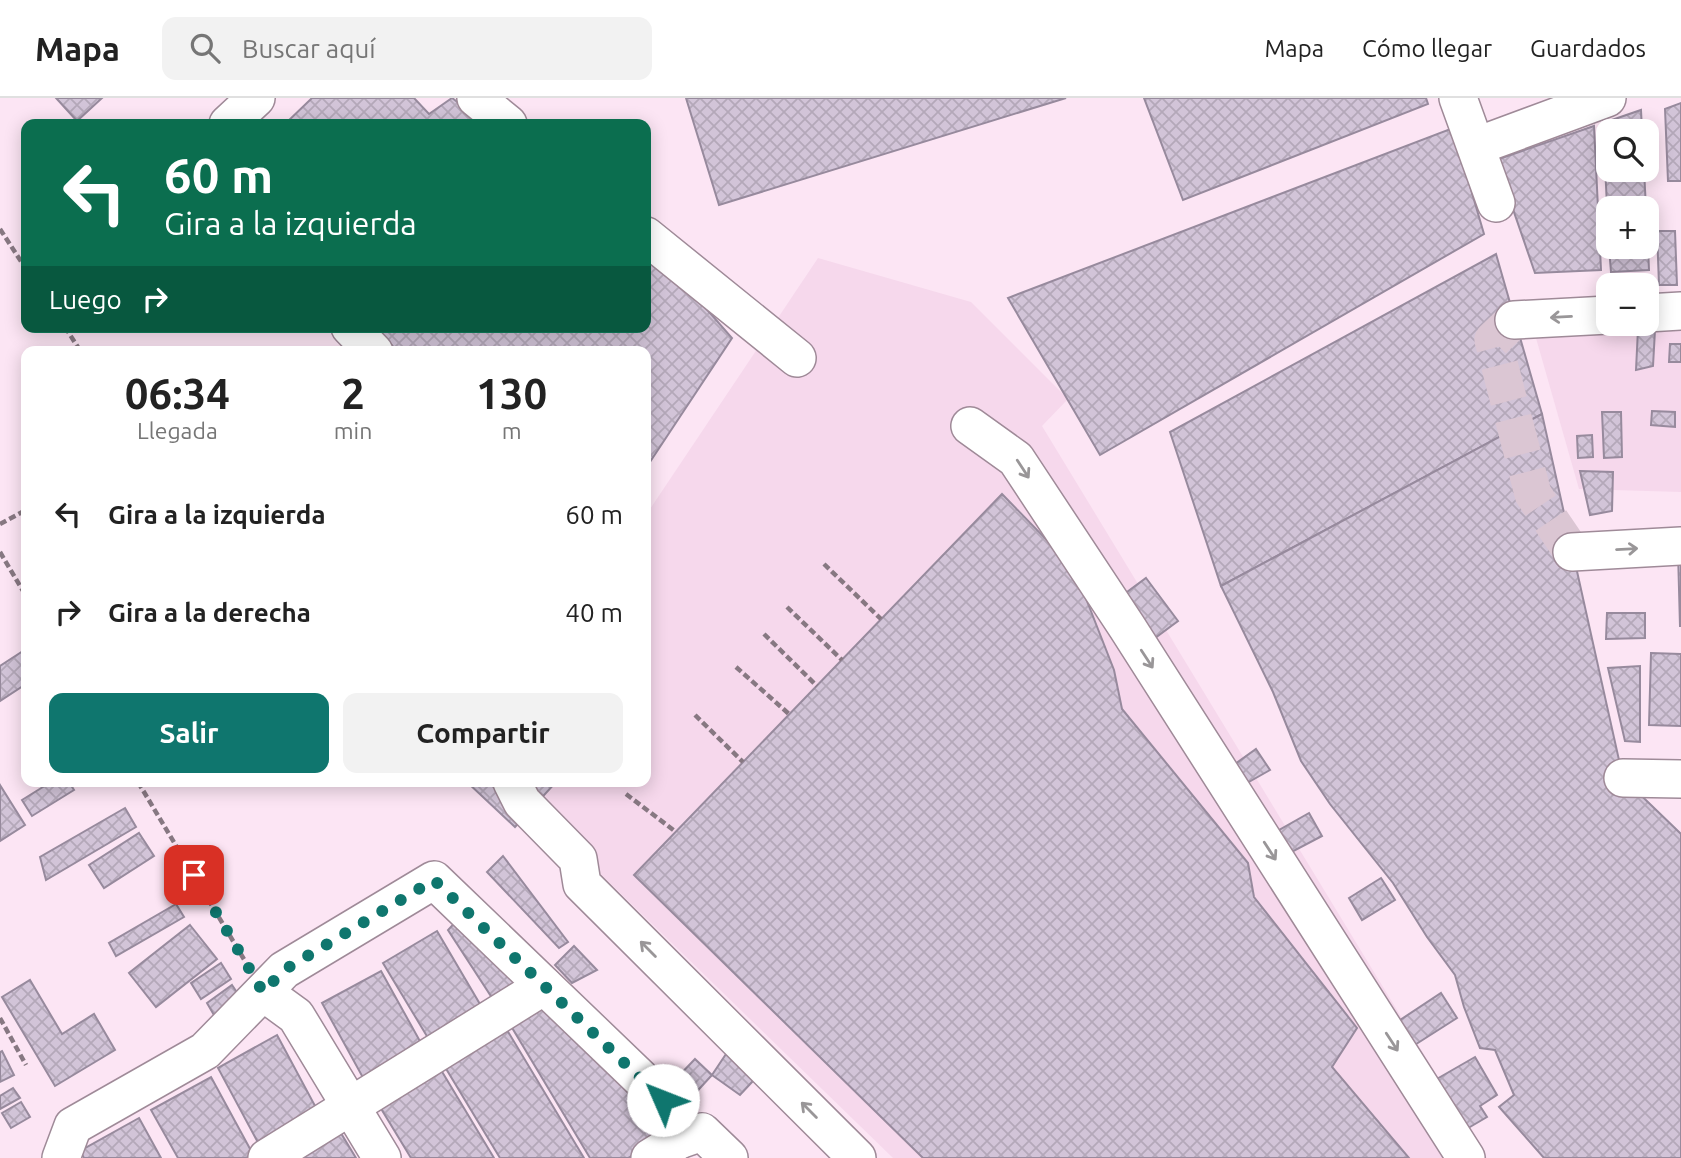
<!DOCTYPE html>
<html lang="es">
<head>
<meta charset="utf-8">
<style>
	:root { --surface:#fff; --page:#f2f2f2; --text:#222; --muted:#767676; --line:#e0e0e0; --accent:#0f766e }
	body { margin:0; font-family:Ubuntu,sans-serif; background:var(--page); color:var(--text); height:100vh; display:flex; flex-direction:column; font-size:26px; white-space:nowrap }
	* { box-sizing:border-box; margin:0 }
	p { font-size:23px; color:var(--muted) }
	.icon { flex:none; width:38px; height:38px; fill:none; stroke:currentColor; stroke-width:2; stroke-linecap:round; stroke-linejoin:round }
	.map { position:relative; flex:1; overflow:hidden }
	.panel { position:absolute; left:21px; top:248px; width:630px; height:441px; display:flex; flex-direction:column; background:var(--surface); border-radius:14px; box-shadow:0 4px 18px #0003 }
	.panel>* { flex:none }
	.banner { position:absolute; left:21px; top:21px; width:630px; height:214px; border-radius:14px; box-shadow:0 4px 18px #0003; background:#0b6e4f; color:#fff; overflow:hidden }
	.tools { position:absolute; left:1596px; top:21px; display:grid; gap:14px }
	.tools a { display:grid; place-items:center; width:63px; height:63px; border-radius:14px; background:var(--surface); box-shadow:0 4px 18px #0003; font-size:35px }
	.pin { position:absolute; display:grid; place-items:center; width:60px; height:60px; color:#fff; margin:-30px; border-radius:14px; box-shadow:0 4px 10px #0006 }
	.me { position:absolute; width:77px; margin:-38px; rotate:314deg; stroke-linejoin:round; filter:drop-shadow(0 0 5px #0008) }
	.turn { display:flex; align-items:center; gap:24px; height:147px; padding:0 28px; font-size:32px }
	.turn .icon { width:91px; height:91px; stroke-width:2.5 }
	.turn b { display:block; font-size:49px; line-height:60px }
	.then { display:flex; align-items:center; height:66px; padding:0 28px; background:#0003; gap:14px; font-size:26px }
	.eta { display:flex; justify-content:space-evenly; align-items:center; height:119px; text-align:center }
	.eta b { font-size:42px; font-weight:700; line-height:49px }
	.button { display:flex; gap:14px; margin-top:auto; padding:14px 28px }
	.button a { flex:1; height:80px; border-radius:14px; background:var(--accent); color:#fff; font-size:28px; font-weight:700; line-height:80px; text-align:center }
	.button a+a { background:var(--page); color:var(--text) }
	ul { padding:0; list-style:none }
	li { display:flex; align-items:center; gap:21px; height:98px; padding:0 28px }
	li div { flex:1 }
	li b { display:block; font-size:26px }
	li em { font-style:normal }
	header { display:flex; align-items:center; gap:42px; box-sizing:border-box; height:98px; padding:0 35px; background:var(--surface); border-bottom:2px solid var(--line) }
	header strong { font-size:33px }
	nav { display:flex; gap:38px; margin-inline-start:auto; font-size:24px }
	.search { width:490px; height:63px; background:var(--page); display:flex; align-items:center; gap:18px; box-sizing:border-box; padding:0 24px; border-radius:14px; color:var(--muted); font-size:26px }
	.map>svg:first-child { display:block }
	.built { fill:#f6d8ec }
	.building { fill:url(#building-cross-hatch); stroke:#978a9d; stroke-width:2 }
	.lines { fill:none; stroke-linecap:round; stroke-linejoin:round }
	.minor-tunnel { stroke:#dbc6d3; stroke-width:37; stroke-dasharray:37 18; stroke-linecap:butt }
	.minor-casing { stroke:#9f8a98; stroke-width:40 }
	.path { stroke:#877882; stroke-width:4.5; stroke-dasharray:7 3.5; stroke-linecap:butt }
	.minor { stroke:#fff; stroke-width:37 }
	.oneway { stroke:#999698 }
	.route { stroke:#0f766e; stroke-width:12; stroke-dasharray:0 21.6 }
</style>
</head>
<body>
<header>
<strong>Mapa</strong>
<div class="search"><svg class="icon" aria-label="search" viewBox="0 0 24 24"><circle cx="10" cy="10" r="6"/><path d="M15 15l6 6"/></svg>Buscar aquí</div>
<nav><a>Mapa</a><a>Cómo llegar</a><a>Guardados</a></nav>
</header>
<div class="map">
<svg width="1681" height="1060" viewBox="0 0 1681 1060">
	<defs>
		<pattern id="building-cross-hatch" width="8" height="8" patternUnits="userSpaceOnUse" patternTransform="scale(1.75)"><rect width="8" height="8" fill="#d2c4d8"/><path d="M0 0l8 8M0 8l8-8" fill="none" stroke="#b4a8b9"/></pattern>
	</defs>
	<rect width="100%" height="100%" fill="#fce5f4"/>
	<g class="built">
		<path d="M 818,160 L 971,204 L 1068,301 L 1042,328 L 1487,1060 L 893,1060 L 506,684 L 646,684 L 646,417 Z"/>
		<path d="M 1530,219 L 1608,226 L 1681,223 L 1681,394 L 1579,391 Z"/>
	</g>
	<g class="building">
		<path d="M 56,0 L 102,0 L 77,23 Z"/>
		<path d="M 312,0 L 414,0 L 429,16 L 452,0 L 487,26 L 285,26 Z"/>
		<path d="M 686,0 L 1066,0 L 719,107 Z"/>
		<path d="M 1144,0 L 1426,0 L 1428,6 L 1183,102 Z"/>
		<path d="M 1681,5 L 1681,83 L 1668,83 L 1665,11 Z"/>
		<path d="M 1641,12 L 1642,33 L 1608,33 L 1608,72 L 1644,72 L 1646,110 L 1608,110 L 1608,129 L 1603,25 Z"/>
		<path d="M 1594,28 L 1601,172 L 1535,175 L 1496,62 Z"/>
		<path d="M 1453,30 L 1484,136 L 1100,357 L 1008,200 Z"/>
		<path d="M 1647,127 L 1649,172 L 1611,174 L 1609,149 L 1647,149 Z"/>
		<path d="M 1657,133 L 1675,133 L 1677,187 L 1659,187 Z"/>
		<path d="M 646,149 L 696,199 L 732,240 L 646,370 L 646,254 L 398,254 L 375,229 L 646,229 Z"/>
		<path d="M 1496,156 L 1542,316 L 1221,488 L 1170,334 Z"/>
		<path d="M 1638,231 L 1655,232 L 1653,268 L 1636,272 Z"/>
		<path d="M 1670,246 L 1681,246 L 1681,264 L 1669,264 Z"/>
		<path d="M 1652,313 L 1675,314 L 1675,329 L 1651,327 Z"/>
		<path d="M 1602,314 L 1621,314 L 1622,359 L 1604,360 Z"/>
		<path d="M 1542,316 L 1623,680 L 1681,736 L 1681,1060 L 1544,1060 L 1499,1009 L 1514,997 L 1495,952 L 1480,950 L 1464,909 L 1455,877 L 1427,839 L 1393,785 L 1330,706 L 1301,663 L 1273,594 L 1221,488 Z"/>
		<path d="M 1592,337 L 1593,359 L 1578,360 L 1577,338 Z"/>
		<path d="M 1580,373 L 1613,374 L 1612,413 L 1590,417 Z"/>
		<path d="M 1002,396 L 1074,470 L 1114,572 L 1122,611 L 1248,765 L 1254,799 L 1357,930 L 1332,969 L 1409,1060 L 923,1060 L 634,777 Z"/>
		<path d="M 1678,454 L 1681,454 L 1681,528 L 1680,528 Z"/>
		<path d="M 1146,480 L 1178,523 L 1155,540 L 1123,497 Z"/>
		<path d="M 1607,515 L 1645,515 L 1645,540 L 1606,541 Z"/>
		<path d="M 26,551 L 26,586 L 0,603 L 0,568 Z"/>
		<path d="M 1651,555 L 1681,556 L 1681,628 L 1649,627 Z"/>
		<path d="M 1640,568 L 1640,644 L 1625,643 L 1608,570 Z"/>
		<path d="M 1256,651 L 1270,672 L 1240,689 L 1228,671 Z"/>
		<path d="M 51,684 L 69,684 L 74,692 L 32,718 L 22,702 Z"/>
		<path d="M 467,684 L 556,684 L 515,729 Z"/>
		<path d="M 0,687 L 25,727 L 0,743 Z"/>
		<path d="M 125,710 L 136,729 L 46,782 L 40,759 Z"/>
		<path d="M 1309,715 L 1322,738 L 1286,757 L 1274,735 Z"/>
		<path d="M 139,735 L 154,758 L 104,790 L 89,767 Z"/>
		<path d="M 503,758 L 568,844 L 559,850 L 487,774 Z"/>
		<path d="M 1381,780 L 1395,802 L 1362,822 L 1349,800 Z"/>
		<path d="M 176,806 L 184,819 L 116,858 L 109,845 Z"/>
		<path d="M 461,818 L 530,887 L 498,909 L 448,832 Z"/>
		<path d="M 190,827 L 217,861 L 156,909 L 129,875 Z"/>
		<path d="M 437,833 L 484,913 L 431,945 L 383,865 Z"/>
		<path d="M 574,848 L 597,872 L 572,885 L 555,867 Z"/>
		<path d="M 221,865 L 231,881 L 201,901 L 191,885 Z"/>
		<path d="M 381,873 L 426,954 L 367,987 L 322,905 Z"/>
		<path d="M 30,882 L 62,936 L 94,916 L 115,952 L 55,988 L 2,899 Z"/>
		<path d="M 232,887 L 240,899 L 214,917 L 207,905 Z"/>
		<path d="M 542,893 L 617,968 L 661,1040 L 628,1060 L 590,1060 L 505,918 Z"/>
		<path d="M 1441,895 L 1457,920 L 1410,950 L 1394,926 Z"/>
		<path d="M 501,922 L 584,1060 L 500,1060 L 439,959 Z"/>
		<path d="M 277,937 L 321,1019 L 262,1052 L 218,970 Z"/>
		<path d="M 2,953 L 14,977 L 0,984 L 0,954 Z"/>
		<path d="M 726,956 L 753,983 L 740,997 L 712,977 Z"/>
		<path d="M 1475,959 L 1497,997 L 1480,1008 L 1487,1019 L 1458,1036 L 1428,986 Z"/>
		<path d="M 695,961 L 712,977 L 689,1002 L 672,985 Z"/>
		<path d="M 435,962 L 494,1060 L 411,1060 L 374,999 Z"/>
		<path d="M 211,979 L 255,1060 L 178,1060 L 151,1012 Z"/>
		<path d="M 13,990 L 20,1000 L 0,1011 L 0,998 Z"/>
		<path d="M 21,1004 L 30,1019 L 11,1030 L 2,1015 Z"/>
		<path d="M 139,1020 L 161,1060 L 84,1060 L 80,1053 Z"/>
		<path d="M 336,1027 L 356,1060 L 281,1060 Z"/>
	</g>
	<g class="lines">
		<path class="minor-tunnel" d="M 1514,222 L 1493,242 L 1533,396 L 1572,454"/>
		<g class="minor-casing">
			<g id="minor">
				<path d="M 476,0 L 508,26"/>
				<path d="M 1458,0 L 1496,105"/>
				<path d="M 228,26 L 256,0"/>
				<path d="M 1477,48 L 1607,0"/>
				<path d="M 646,138 L 797,260"/>
				<path d="M 1647,215 L 1681,213"/>
				<path d="M 1514,222 L 1608,217"/>
				<path d="M 350,229 L 374,254"/>
				<path d="M 970,328 L 1016,361 L 1127,529 L 1466,1060"/>
				<path d="M 1572,454 L 1681,448"/>
				<path d="M 1623,680 L 1681,681"/>
				<path d="M 512,684 L 522,704 L 578,761 L 582,786 L 857,1060"/>
				<path d="M 263,894 L 296,918 L 382,1060"/>
				<path d="M 61,1060 L 73,1028 L 205,953 L 284,872 L 434,782 L 663,1002 L 679,1042"/>
				<path d="M 267,1060 L 544,888"/>
				<path d="M 650,1060 L 679,1042 L 702,1034 L 729,1060"/>
			</g>
		</g>
		<g class="path">
			<path d="M 0,131 L 26,171"/>
			<path d="M 65,229 L 81,254"/>
			<path d="M 0,426 L 26,412"/>
			<path d="M 0,454 L 26,498"/>
			<path d="M 824,466 L 881,521"/>
			<path d="M 787,509 L 842,562"/>
			<path d="M 764,536 L 817,588"/>
			<path d="M 736,569 L 789,616"/>
			<path d="M 695,617 L 743,664"/>
			<path d="M 138,684 L 245,863"/>
			<path d="M 626,696 L 676,734"/>
			<path d="M 0,920 L 26,967"/>
		</g>
		<use href="#minor" class="minor"/>
	</g>
	<defs><path id="oneway-shaft" d="M-6 0H5M1.5-3L5.5 0L1.5 3" fill="none" stroke-width="1.6" stroke-linecap="round" stroke-linejoin="round" transform="scale(1.75)"/></defs>
	<g class="oneway">
		<use href="#oneway-shaft" transform="translate(1561 219) rotate(177)"/>
		<use href="#oneway-shaft" transform="translate(1023 371) rotate(57)"/>
		<use href="#oneway-shaft" transform="translate(1627 451) rotate(-3)"/>
		<use href="#oneway-shaft" transform="translate(1147 561) rotate(57)"/>
		<use href="#oneway-shaft" transform="translate(1270 753) rotate(57)"/>
		<use href="#oneway-shaft" transform="translate(648 851) rotate(-135)"/>
		<use href="#oneway-shaft" transform="translate(1392 944) rotate(57)"/>
		<use href="#oneway-shaft" transform="translate(809 1012) rotate(-135)"/>
	</g>
	<g class="lines">
		<path class="route" d="M 194,777 L 263,894 L 284,872 L 434,782 L 663,1002"/>
	</g>
</svg>
<div class="tools">
<a><svg class="icon" aria-label="search" viewBox="0 0 24 24"><circle cx="10" cy="10" r="6"/><path d="M15 15l6 6"/></svg></a>
<a>+</a>
<a>−</a>
</div>
<div class="pin" style="left:194px;top:777px;background:#d93025"><svg class="icon" aria-label="arrive" viewBox="0 0 24 24"><path d="M6 21V4h12l-3 4 3 4H6"/></svg></div>
<svg class="me" style="left:663px;top:1002px" viewBox="-20 -20 40 40"><circle r="19" fill="#fff"/><path d="M0-13L10 11 0 6-10 11z" fill="#0f766e"/></svg>
<div class="banner">
<div class="turn"><svg class="icon" aria-label="left" viewBox="0 0 24 24"><path d="M17 20v-9H6M10 6l-5 5 5 5"/></svg><div><b>60 m</b>Gira a la izquierda</div></div>
<div class="then">Luego<svg class="icon" aria-label="right" viewBox="0 0 24 24"><path d="M7 20v-9h11M14 6l5 5-5 5"/></svg></div>
</div>
<section class="panel">
<div class="eta">
<div><b>06:34</b><p>Llegada</p></div>
<div><b>2</b><p>min</p></div>
<div><b>130</b><p>m</p></div>
</div>
<ul>
<li><svg class="icon" aria-label="left" viewBox="0 0 24 24"><path d="M17 20v-9H6M10 6l-5 5 5 5"/></svg><div><b>Gira a la izquierda</b></div><em>60 m</em></li>
<li><svg class="icon" aria-label="right" viewBox="0 0 24 24"><path d="M7 20v-9h11M14 6l5 5-5 5"/></svg><div><b>Gira a la derecha</b></div><em>40 m</em></li>
</ul>
<div class="button"><a>Salir</a><a>Compartir</a></div>
</section>
</div>
</body>
</html>
